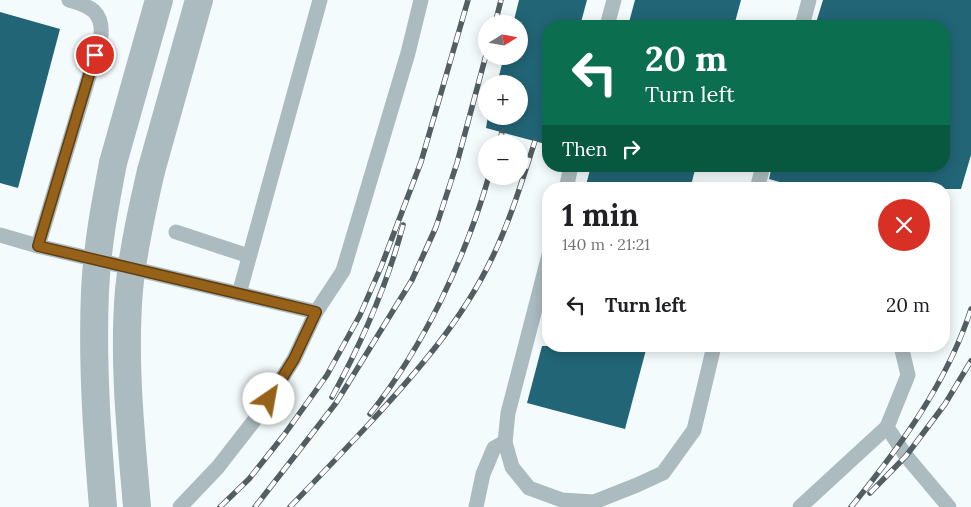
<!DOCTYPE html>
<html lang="en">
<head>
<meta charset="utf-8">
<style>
	:root { --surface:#fff; --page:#f2f2f2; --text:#202124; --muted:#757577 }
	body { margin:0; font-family:Lora,serif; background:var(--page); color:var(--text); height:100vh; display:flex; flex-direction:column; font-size:19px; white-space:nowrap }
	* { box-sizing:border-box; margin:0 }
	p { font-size:16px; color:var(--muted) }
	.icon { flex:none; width:28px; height:28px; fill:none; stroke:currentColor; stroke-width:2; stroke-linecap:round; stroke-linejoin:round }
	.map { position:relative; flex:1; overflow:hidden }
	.drawer { position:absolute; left:542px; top:182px; width:408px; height:170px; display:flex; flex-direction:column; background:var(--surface); border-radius:20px; box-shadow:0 2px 12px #0003 }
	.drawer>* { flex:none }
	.hud { position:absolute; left:542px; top:20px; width:408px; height:152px; border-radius:20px; box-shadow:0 2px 12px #0003; background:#0b6e4f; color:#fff; overflow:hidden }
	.needle { width:32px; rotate:79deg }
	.buttons { position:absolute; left:478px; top:15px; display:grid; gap:10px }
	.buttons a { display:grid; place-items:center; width:50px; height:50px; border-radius:50%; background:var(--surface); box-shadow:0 2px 12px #0003; font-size:25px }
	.pin { position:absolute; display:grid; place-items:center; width:42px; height:42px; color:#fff; margin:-21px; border:2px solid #fff; border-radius:50%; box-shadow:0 1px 5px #0007 }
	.me { position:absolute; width:55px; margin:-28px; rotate:33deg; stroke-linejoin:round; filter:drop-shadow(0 0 4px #0008) }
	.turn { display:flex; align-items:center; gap:18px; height:105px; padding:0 20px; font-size:22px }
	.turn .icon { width:65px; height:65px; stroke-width:2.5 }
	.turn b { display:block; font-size:35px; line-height:42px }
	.then { display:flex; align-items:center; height:48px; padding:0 20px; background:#0003; gap:10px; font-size:19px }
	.round { display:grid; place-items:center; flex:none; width:52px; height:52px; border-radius:26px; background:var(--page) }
	.head { display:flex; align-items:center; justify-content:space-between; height:85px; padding:0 20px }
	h1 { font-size:30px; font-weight:700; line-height:38px }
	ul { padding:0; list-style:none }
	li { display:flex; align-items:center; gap:15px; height:75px; padding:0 20px }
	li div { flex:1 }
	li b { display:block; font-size:19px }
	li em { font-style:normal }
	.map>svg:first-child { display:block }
	.building { fill:#226576 }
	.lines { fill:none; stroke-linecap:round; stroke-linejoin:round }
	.service { stroke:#acbbbf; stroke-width:15 }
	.minor { stroke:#acbbbf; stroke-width:28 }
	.rail-casing { stroke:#525e62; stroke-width:5.5 }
	.rail { stroke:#fff; stroke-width:4; stroke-dasharray:11; stroke-linecap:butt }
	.minor-bridge { stroke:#acbbbf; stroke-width:28 }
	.route-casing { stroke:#623f10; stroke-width:12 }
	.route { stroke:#966118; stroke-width:9 }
</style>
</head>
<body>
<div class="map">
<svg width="971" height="507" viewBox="0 0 971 507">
	<rect width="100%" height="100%" fill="#f4fbfd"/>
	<g class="building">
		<path d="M 519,0 L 587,0 L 580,26 L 549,26 L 549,145 L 486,128 L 488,116 L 519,116 L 519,84 L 497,84 L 504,56 L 519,56 L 519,24 L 513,24 Z"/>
		<path d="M 635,0 L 741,0 L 734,26 L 628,26 Z"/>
		<path d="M 823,0 L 971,0 L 971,155 L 961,189 L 804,189 L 769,179 L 772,166 L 944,166 L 944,26 L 815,26 Z"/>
		<path d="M 0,12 L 60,29 L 18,188 L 0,183 Z"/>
		<path d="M 591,166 L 696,166 L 690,189 L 585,189 Z"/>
		<path d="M 542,346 L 647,346 L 625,429 L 527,403 Z"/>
	</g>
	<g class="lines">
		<g class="service">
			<path d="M 607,26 L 614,0"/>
			<path d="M 802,26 L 809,0"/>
			<path d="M 566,189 L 571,166"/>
			<path d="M 757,189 L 763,166"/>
			<path d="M 176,232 L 249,256"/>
			<path d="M 0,235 L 38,246 L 316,312"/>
			<path d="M 38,246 L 101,36 C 103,12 91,6 69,0"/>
			<path d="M 549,255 L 508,413 L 505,442 L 512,467 L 529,488 L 562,500 L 594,502 L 637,485 L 663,473 L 694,430 L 714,346"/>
			<path d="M 239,294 L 320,0"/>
			<path d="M 901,346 L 908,375 L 887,427 L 906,456 L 949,507"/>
			<path d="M 180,507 L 218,467 L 260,413 L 294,359 L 316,312 L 343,271 L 408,53 L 421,0"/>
			<path d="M 476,507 L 483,474 L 494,448 L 505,442"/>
			<path d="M 800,507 L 887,427"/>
		</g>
		<g class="minor">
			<path d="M 113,163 L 159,0"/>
			<path d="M 151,171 L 199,0"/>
		</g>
		<g class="rail-casing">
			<g id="rail">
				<path d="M 495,24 L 501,0"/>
				<path d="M 499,144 L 502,132"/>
				<path d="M 332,397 C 362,342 387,286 403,225"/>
				<path d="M 370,414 C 424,346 465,259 489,176"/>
				<path d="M 870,493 L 906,456 L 945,404 L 971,361"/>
				<path d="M 220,507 L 249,479 L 284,435 L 327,375 L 360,315 L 381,267 L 421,162 L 468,0"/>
				<path d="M 255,507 L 336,403 L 412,280 L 436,227 L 457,163 L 486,55"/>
				<path d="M 290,507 C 316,480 342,453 368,425 C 415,374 462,321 492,258 C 510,221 522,181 535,141"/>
				<path d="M 851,507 C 900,447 947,383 971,309"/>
			</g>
		</g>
		<use href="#rail" class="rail"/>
		<g class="minor-bridge">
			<path d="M 103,507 C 97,435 92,363 95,291 C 97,247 105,205 113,163"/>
			<path d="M 137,507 C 131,435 123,362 129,290 C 133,250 142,210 151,171"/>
		</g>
	</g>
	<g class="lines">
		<g class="route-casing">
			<path id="route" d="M 95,55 L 38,246 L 316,312 L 294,359 L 269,399"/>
		</g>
		<use href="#route" class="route"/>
	</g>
</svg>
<div class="buttons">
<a><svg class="needle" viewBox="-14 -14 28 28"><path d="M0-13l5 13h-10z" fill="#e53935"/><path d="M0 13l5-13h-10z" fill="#757577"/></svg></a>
<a>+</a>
<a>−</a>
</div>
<div class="pin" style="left:95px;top:55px;background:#d93025"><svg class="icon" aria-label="arrive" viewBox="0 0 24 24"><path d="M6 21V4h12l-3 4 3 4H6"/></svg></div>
<svg class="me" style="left:269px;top:399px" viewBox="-20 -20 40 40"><circle r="19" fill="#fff"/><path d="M0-13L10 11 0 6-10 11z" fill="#966118"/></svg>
<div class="hud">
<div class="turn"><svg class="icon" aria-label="left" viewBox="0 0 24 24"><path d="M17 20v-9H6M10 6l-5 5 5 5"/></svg><div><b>20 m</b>Turn left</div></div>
<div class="then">Then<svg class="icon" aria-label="right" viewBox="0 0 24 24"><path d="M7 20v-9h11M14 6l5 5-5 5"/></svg></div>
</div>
<section class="drawer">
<div class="head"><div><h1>1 min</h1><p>140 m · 21:21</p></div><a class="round" style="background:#d93025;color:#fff"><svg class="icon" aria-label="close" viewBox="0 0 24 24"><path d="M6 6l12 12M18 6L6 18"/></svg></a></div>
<ul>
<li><svg class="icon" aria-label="left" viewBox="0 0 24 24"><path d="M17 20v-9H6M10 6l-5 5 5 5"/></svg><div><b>Turn left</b></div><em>20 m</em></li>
</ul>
</section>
</div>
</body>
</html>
